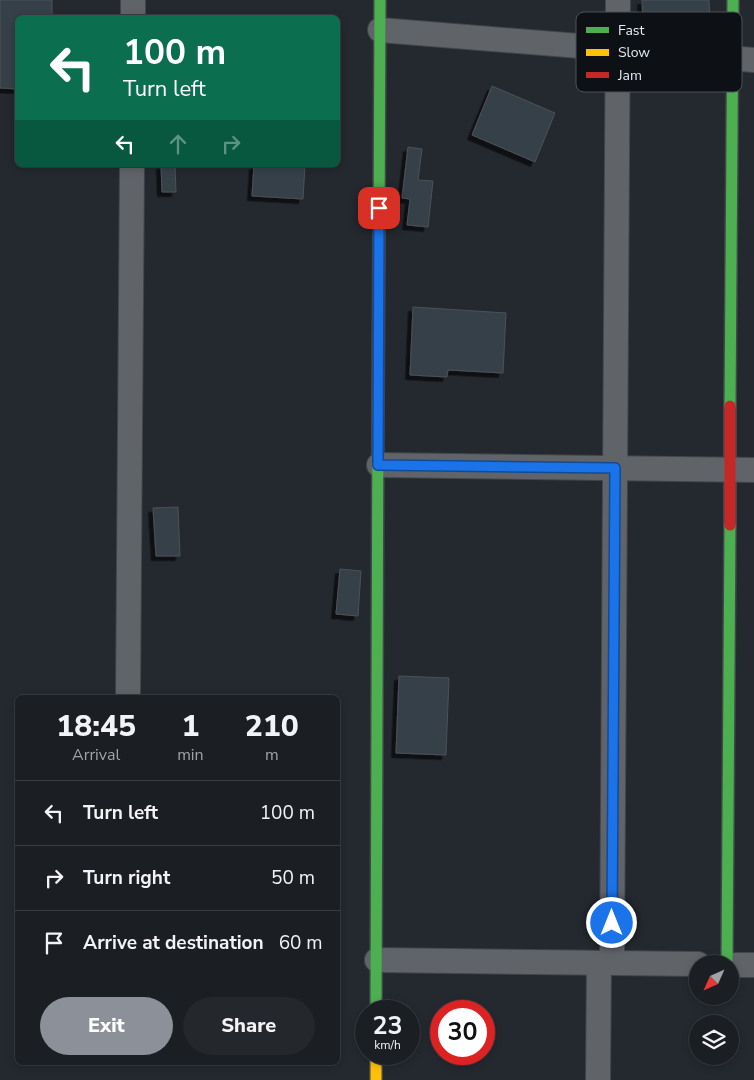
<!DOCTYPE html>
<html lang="en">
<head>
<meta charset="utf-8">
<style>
	:root { --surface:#1b1f23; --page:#24272b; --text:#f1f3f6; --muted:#a0a2a6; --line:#393d41; --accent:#8c9099 }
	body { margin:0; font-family:"Nunito Sans",sans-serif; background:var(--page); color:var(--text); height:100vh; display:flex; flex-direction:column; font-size:19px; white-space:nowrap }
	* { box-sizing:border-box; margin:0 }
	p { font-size:16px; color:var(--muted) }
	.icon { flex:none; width:28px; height:28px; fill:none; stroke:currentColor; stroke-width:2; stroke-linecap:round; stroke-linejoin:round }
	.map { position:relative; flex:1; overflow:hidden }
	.details { position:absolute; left:15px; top:695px; width:325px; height:370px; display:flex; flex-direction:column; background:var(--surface); border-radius:8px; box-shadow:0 2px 8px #0003,0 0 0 1px var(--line) }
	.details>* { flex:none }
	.banner { position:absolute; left:15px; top:15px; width:325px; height:152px; border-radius:8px; box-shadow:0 2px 8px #0003,0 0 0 1px var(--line); background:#0b6e4f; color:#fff; overflow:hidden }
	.needle { width:32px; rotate:225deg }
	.buttons { position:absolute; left:689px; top:955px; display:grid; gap:10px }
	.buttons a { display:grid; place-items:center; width:50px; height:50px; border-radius:50%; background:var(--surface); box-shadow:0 2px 8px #0003,0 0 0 1px var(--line); font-size:25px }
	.speed { position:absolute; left:355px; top:1000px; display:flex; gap:10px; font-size:25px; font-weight:700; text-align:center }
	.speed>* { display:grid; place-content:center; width:65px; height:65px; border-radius:50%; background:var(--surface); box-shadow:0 2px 8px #0003,0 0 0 1px var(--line); line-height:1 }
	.speed small { font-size:12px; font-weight:400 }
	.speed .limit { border:8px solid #d22; background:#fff; color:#111 }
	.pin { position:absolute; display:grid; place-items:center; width:42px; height:42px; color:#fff; margin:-21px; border-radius:10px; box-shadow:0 2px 8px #0006 }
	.me { position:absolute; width:55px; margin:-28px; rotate:0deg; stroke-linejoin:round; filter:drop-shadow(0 0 4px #0008) }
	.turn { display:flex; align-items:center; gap:18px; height:105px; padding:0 25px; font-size:22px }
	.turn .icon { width:65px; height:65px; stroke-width:2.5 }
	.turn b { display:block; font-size:35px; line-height:42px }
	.lanes { display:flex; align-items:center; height:48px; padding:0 25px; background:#0003; justify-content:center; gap:25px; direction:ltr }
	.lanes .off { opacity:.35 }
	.eta { display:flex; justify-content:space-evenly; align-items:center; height:85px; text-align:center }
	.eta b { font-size:30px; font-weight:800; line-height:35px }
	.primary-button { display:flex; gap:10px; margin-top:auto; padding:10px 25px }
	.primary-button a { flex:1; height:58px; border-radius:30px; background:var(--accent); color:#fff; font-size:20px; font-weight:800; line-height:58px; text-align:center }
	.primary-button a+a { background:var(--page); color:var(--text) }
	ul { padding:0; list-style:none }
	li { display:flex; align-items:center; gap:15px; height:65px; padding:0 25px; border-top:1px solid var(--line) }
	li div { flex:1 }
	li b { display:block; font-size:19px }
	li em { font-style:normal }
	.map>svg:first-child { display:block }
	.building { fill:#36404a; stroke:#4d5156; filter:url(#shadow) }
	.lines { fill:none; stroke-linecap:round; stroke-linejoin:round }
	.street-casing { stroke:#41464b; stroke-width:26 }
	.fast-casing { stroke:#41464b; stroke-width:14 }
	.slow-casing { stroke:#41464b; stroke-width:14 }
	.jam-casing { stroke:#41464b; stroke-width:14 }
	.street { stroke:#606469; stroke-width:24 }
	.fast { stroke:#4caf50; stroke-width:11 }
	.slow { stroke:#ffc107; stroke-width:11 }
	.jam { stroke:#c62828; stroke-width:11 }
	.route-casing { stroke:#114b97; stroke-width:12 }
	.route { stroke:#1a73e8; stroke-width:9 }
	.key { fill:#0d1116; stroke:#4e5358; stroke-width:1 }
	.key-label { font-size:14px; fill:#e5ecf3 }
</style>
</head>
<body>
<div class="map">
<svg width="754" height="1080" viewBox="0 0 754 1080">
	<defs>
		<filter id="shadow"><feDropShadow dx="-4.5" dy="4.5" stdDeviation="0" flood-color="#0009"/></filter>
	</defs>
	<rect width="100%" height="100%" fill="#24292f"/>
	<g class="building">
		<path d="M 0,0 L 52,0 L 52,18 L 18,18 L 18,89 L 0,88 Z"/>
		<path d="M 642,0 L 709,0 L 710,22 L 643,24 Z"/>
		<path d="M 492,86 L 555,113 L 535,162 L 472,135 Z"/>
		<path d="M 408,147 L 422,149 L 418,180 L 433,181 L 428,227 L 407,225 L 410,199 L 402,198 Z"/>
		<path d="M 161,165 L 175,165 L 176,192 L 162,192 Z"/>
		<path d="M 254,165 L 305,165 L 303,199 L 252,196 Z"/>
		<path d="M 413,307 L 506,313 L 503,373 L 448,370 L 447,377 L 410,375 Z"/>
		<path d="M 178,507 L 180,556 L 156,556 L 153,508 Z"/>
		<path d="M 340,569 L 361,571 L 358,616 L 336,614 Z"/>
		<path d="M 399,676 L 449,678 L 446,755 L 396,753 Z"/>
	</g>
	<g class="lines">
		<g class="street-casing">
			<g id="street">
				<path d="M 133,18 L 133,0"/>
				<path d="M 380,30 L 754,60"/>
				<path d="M 379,465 L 754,470"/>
				<path d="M 128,698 L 132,165"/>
				<path d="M 377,960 L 698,964"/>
				<path d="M 612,963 L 618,0"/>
				<path d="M 730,965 L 754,965"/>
				<path d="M 598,1080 L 599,963"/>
			</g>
		</g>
		<g class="fast-casing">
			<g id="fast">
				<path d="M 379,238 L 380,0"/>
				<path d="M 730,406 L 733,0"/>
				<path d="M 727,964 L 730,525"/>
				<path d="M 376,1011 L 378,401"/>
			</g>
		</g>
		<g class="slow-casing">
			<path id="slow" d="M 376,1054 L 376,1080"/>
		</g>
		<g class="jam-casing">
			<g id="jam">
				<path d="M 378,401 L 379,238"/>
				<path d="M 730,525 L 730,406"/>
			</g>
		</g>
		<use href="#street" class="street"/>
		<use href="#fast" class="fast"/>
		<use href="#slow" class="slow"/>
		<use href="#jam" class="jam"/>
	</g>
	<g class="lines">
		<g class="route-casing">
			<path id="route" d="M 379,208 L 378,465 L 615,468 L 612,923"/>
		</g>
		<use href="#route" class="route"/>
	</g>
	<rect x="576" y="12" width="166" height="80" rx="8" class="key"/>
	<rect x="586" y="27" width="23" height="6" fill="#4caf50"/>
	<rect x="586" y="49" width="23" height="7" fill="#ffc107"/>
	<rect x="586" y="72" width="23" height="6" fill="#c62828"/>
	<g class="key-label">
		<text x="618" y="35">Fast</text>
		<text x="618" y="57">Slow</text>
		<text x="618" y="80">Jam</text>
	</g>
</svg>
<div class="buttons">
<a><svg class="needle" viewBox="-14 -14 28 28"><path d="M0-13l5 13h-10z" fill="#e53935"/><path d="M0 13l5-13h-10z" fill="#a0a2a6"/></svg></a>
<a><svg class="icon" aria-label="layers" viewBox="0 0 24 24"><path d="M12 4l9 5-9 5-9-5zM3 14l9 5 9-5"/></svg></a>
</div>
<div class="speed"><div>23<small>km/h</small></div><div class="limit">30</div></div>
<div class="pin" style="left:379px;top:208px;background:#d93025"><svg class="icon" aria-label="arrive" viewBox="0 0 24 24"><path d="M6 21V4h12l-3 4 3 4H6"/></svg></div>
<svg class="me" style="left:612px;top:923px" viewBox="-20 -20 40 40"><circle r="17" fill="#1a73e8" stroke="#fff" stroke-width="3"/><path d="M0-11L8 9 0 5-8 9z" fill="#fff"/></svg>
<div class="banner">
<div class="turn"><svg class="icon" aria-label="left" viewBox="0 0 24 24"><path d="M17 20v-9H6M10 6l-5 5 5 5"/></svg><div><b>100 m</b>Turn left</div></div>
<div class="lanes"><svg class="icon" aria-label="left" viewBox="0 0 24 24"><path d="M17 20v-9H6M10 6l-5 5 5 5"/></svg><svg class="icon off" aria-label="ahead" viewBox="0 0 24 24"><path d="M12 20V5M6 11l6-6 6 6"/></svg><svg class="icon off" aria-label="right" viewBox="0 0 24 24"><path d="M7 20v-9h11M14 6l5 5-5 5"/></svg></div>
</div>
<section class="details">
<div class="eta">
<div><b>18:45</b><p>Arrival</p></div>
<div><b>1</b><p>min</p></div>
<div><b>210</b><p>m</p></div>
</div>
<ul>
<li><svg class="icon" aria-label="left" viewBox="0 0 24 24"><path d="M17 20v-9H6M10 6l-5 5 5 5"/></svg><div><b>Turn left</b></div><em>100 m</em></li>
<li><svg class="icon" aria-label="right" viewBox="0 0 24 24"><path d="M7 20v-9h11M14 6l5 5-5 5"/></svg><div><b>Turn right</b></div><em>50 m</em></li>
<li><svg class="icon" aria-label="arrive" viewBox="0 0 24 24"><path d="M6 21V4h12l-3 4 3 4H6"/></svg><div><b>Arrive at destination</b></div><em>60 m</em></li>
</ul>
<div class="primary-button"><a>Exit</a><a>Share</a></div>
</section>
</div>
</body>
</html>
